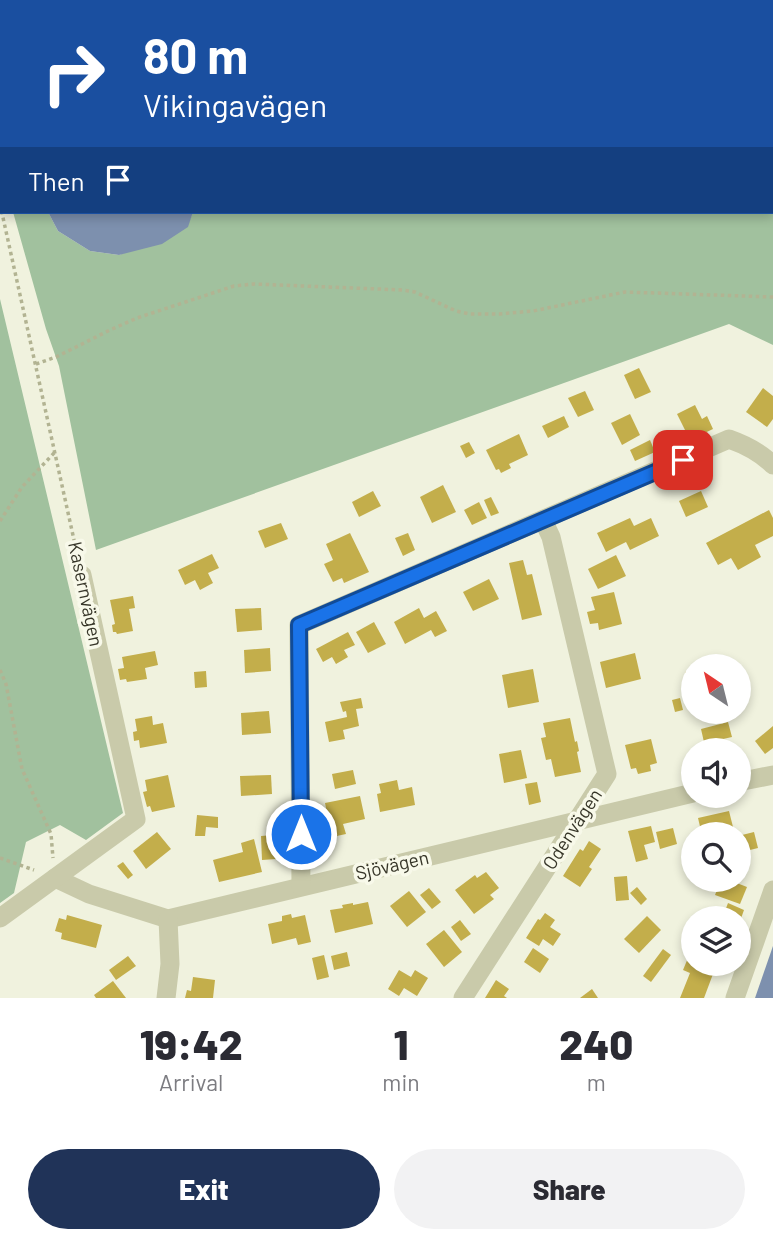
<!DOCTYPE html>
<html lang="en">
<head>
<meta charset="utf-8">
<style>
	:root { --surface:#fff; --page:#f2f2f3; --text:#2b2b33; --muted:#7c7c81; --accent:#203358 }
	body { margin:0; font-family:Barlow,sans-serif; background:var(--page); color:var(--text); height:100vh; display:flex; flex-direction:column; font-size:26px; white-space:nowrap }
	* { box-sizing:border-box; margin:0 }
	p { font-size:23px; color:var(--muted) }
	.icon { flex:none; width:38px; height:38px; fill:none; stroke:currentColor; stroke-width:2; stroke-linecap:round; stroke-linejoin:round }
	.map { position:relative; height:998px; overflow:hidden }
	.drawer { display:flex; flex-direction:column; background:var(--surface); flex:1 }
	.drawer>* { flex:none }
	.banner { position:absolute; left:0px; top:0px; width:774px; height:214px; box-shadow:0 4px 10px #0003; background:#1a4fa0; color:#fff; overflow:hidden }
	.needle { width:46px; rotate:325deg }
	.controls { position:absolute; left:681px; top:654px; display:grid; gap:14px }
	.controls a { display:grid; place-items:center; width:70px; height:70px; border-radius:50%; background:var(--surface); box-shadow:0 4px 10px #0003; font-size:35px }
	.pin { position:absolute; display:grid; place-items:center; width:60px; height:60px; color:#fff; margin:-30px; border-radius:14px; box-shadow:0 4px 10px #0006 }
	.me { position:absolute; width:77px; margin:-38px; rotate:0deg; stroke-linejoin:round; filter:drop-shadow(0 0 5px #0008) }
	.turn { display:flex; align-items:center; gap:24px; height:147px; padding:0 28px; font-size:32px }
	.turn .icon { width:91px; height:91px; stroke-width:2.5 }
	.turn b { display:block; font-size:49px; line-height:60px }
	.then { display:flex; align-items:center; height:66px; padding:0 28px; background:#0003; gap:14px; font-size:26px }
	.eta { display:flex; justify-content:space-evenly; align-items:center; height:119px; text-align:center }
	.eta b { font-size:42px; font-weight:800; line-height:49px }
	.button { display:flex; gap:14px; margin-top:auto; padding:14px 28px }
	.button a { flex:1; height:80px; border-radius:42px; background:var(--accent); color:#fff; font-size:28px; font-weight:800; line-height:80px; text-align:center }
	.button a+a { background:var(--page); color:var(--text) }
	.map>svg:first-child { display:block }
	.green { fill:#a1c19e }
	.water { fill:#7d90ae }
	.building { fill:#c3ae4b }
	.lines { fill:none; stroke-linecap:round; stroke-linejoin:round }
	.path { stroke:#b2b392; stroke-width:3.5; stroke-dasharray:3.5 3.5; stroke-linecap:butt }
	.minor { stroke:#c9caaa; stroke-width:19 }
	.route-casing { stroke:#114b97; stroke-width:18 }
	.route { stroke:#1a73e8; stroke-width:12 }
	.labels { text-anchor:middle; stroke-width:7; stroke-linejoin:round; paint-order:stroke }
	.street-label { font-size:19px; fill:#373629; stroke:#f8f9ea }
</style>
</head>
<body>
<div class="map">
<svg width="773" height="998" viewBox="0 0 773 998">
	<rect width="100%" height="100%" fill="#f0f2de"/>
	<g class="green">
		<path d="M 0,0 L 773,0 L 773,345 L 729,324 L 96,550 L 59,366 L 46,329 L 13,212 L 48,212 L 58,231 L 90,251 L 119,255 L 187,227 L 193,212 L 772,212 L 772,2 L 2,2 L 2,168 L 0,161 Z"/>
		<path d="M 0,299 L 123,813 L 86,840 L 60,825 L 26,842 L 14,893 L 0,903 Z"/>
	</g>
	<g class="water">
		<path d="M 83,0 L 274,0 L 275,2 L 84,2 Z"/>
		<path d="M 48,212 L 193,212 L 188,227 L 162,244 L 119,255 L 90,251 L 58,231 Z"/>
		<path d="M 773,946 L 773,998 L 755,998 Z"/>
	</g>
	<g class="building">
		<path d="M 639,368 L 651,392 L 635,399 L 624,375 Z"/>
		<path d="M 763,388 L 773,396 L 773,419 L 767,427 L 746,412 Z"/>
		<path d="M 585,391 L 594,410 L 578,417 L 568,398 Z"/>
		<path d="M 695,405 L 702,419 L 707,416 L 713,429 L 690,440 L 677,414 Z"/>
		<path d="M 630,414 L 640,435 L 622,445 L 611,423 Z"/>
		<path d="M 564,416 L 569,427 L 548,438 L 542,426 Z"/>
		<path d="M 519,434 L 528,455 L 509,464 L 511,468 L 501,473 L 499,469 L 496,470 L 486,450 Z"/>
		<path d="M 650,440 L 655,452 L 635,461 L 630,450 Z"/>
		<path d="M 469,442 L 475,453 L 466,458 L 460,446 Z"/>
		<path d="M 443,485 L 456,512 L 432,523 L 420,497 Z"/>
		<path d="M 373,491 L 381,506 L 359,517 L 352,502 Z"/>
		<path d="M 701,491 L 708,507 L 686,517 L 679,501 Z"/>
		<path d="M 491,497 L 499,513 L 491,516 L 484,500 Z"/>
		<path d="M 479,502 L 487,518 L 472,525 L 464,510 Z"/>
		<path d="M 769,510 L 773,518 L 773,536 L 755,545 L 761,557 L 738,570 L 731,558 L 718,565 L 706,543 Z"/>
		<path d="M 630,518 L 634,526 L 651,518 L 659,536 L 630,550 L 626,542 L 606,552 L 597,533 Z"/>
		<path d="M 281,523 L 288,539 L 265,548 L 258,531 Z"/>
		<path d="M 350,533 L 369,572 L 344,583 L 342,578 L 333,582 L 324,564 L 333,560 L 326,544 Z"/>
		<path d="M 408,533 L 415,550 L 403,556 L 395,538 Z"/>
		<path d="M 212,554 L 219,568 L 208,573 L 213,583 L 200,590 L 195,580 L 185,585 L 178,570 Z"/>
		<path d="M 616,555 L 626,576 L 598,589 L 588,569 Z"/>
		<path d="M 523,560 L 527,575 L 532,574 L 542,615 L 522,620 L 509,563 Z"/>
		<path d="M 489,579 L 499,599 L 473,611 L 463,592 Z"/>
		<path d="M 614,592 L 622,624 L 599,630 L 598,623 L 590,624 L 587,612 L 595,610 L 591,597 Z"/>
		<path d="M 133,596 L 135,608 L 129,609 L 133,631 L 117,634 L 116,632 L 113,632 L 112,625 L 115,624 L 110,600 Z"/>
		<path d="M 261,608 L 262,630 L 237,632 L 235,609 Z"/>
		<path d="M 419,608 L 424,618 L 436,611 L 447,631 L 435,637 L 431,630 L 405,644 L 394,622 Z"/>
		<path d="M 374,622 L 386,644 L 368,653 L 356,632 Z"/>
		<path d="M 348,632 L 355,645 L 344,650 L 348,657 L 336,664 L 332,657 L 323,662 L 316,649 Z"/>
		<path d="M 270,648 L 271,671 L 245,673 L 244,650 Z"/>
		<path d="M 155,651 L 158,665 L 145,668 L 147,679 L 127,682 L 126,679 L 120,680 L 118,669 L 124,668 L 122,657 Z"/>
		<path d="M 635,653 L 641,679 L 606,688 L 600,662 Z"/>
		<path d="M 533,669 L 539,702 L 508,708 L 502,675 Z"/>
		<path d="M 693,670 L 693,683 L 688,684 L 685,672 Z"/>
		<path d="M 206,671 L 207,687 L 195,688 L 194,672 Z"/>
		<path d="M 361,698 L 363,708 L 356,709 L 359,726 L 343,730 L 345,739 L 329,742 L 325,722 L 347,717 L 346,711 L 343,712 L 340,702 Z"/>
		<path d="M 680,698 L 683,710 L 675,712 L 672,700 Z"/>
		<path d="M 269,711 L 271,733 L 242,735 L 241,713 Z"/>
		<path d="M 152,716 L 153,725 L 163,723 L 167,743 L 140,748 L 139,740 L 134,741 L 133,732 L 137,731 L 135,719 Z"/>
		<path d="M 570,718 L 575,742 L 577,741 L 579,751 L 577,752 L 581,772 L 555,777 L 551,759 L 546,760 L 541,738 L 546,737 L 543,723 Z"/>
		<path d="M 728,722 L 732,737 L 723,739 L 724,746 L 729,744 L 731,751 L 706,751 L 701,729 Z"/>
		<path d="M 773,726 L 773,748 L 765,754 L 755,741 Z"/>
		<path d="M 651,739 L 657,763 L 650,765 L 651,771 L 638,774 L 636,768 L 631,769 L 625,745 Z"/>
		<path d="M 521,750 L 527,778 L 504,783 L 499,754 Z"/>
		<path d="M 353,770 L 356,784 L 335,789 L 332,774 Z"/>
		<path d="M 168,775 L 175,807 L 152,812 L 150,806 L 147,807 L 143,792 L 147,791 L 145,780 Z"/>
		<path d="M 271,775 L 272,794 L 241,796 L 240,776 Z"/>
		<path d="M 397,780 L 399,790 L 412,787 L 415,805 L 380,812 L 377,794 L 381,793 L 379,784 Z"/>
		<path d="M 537,782 L 541,802 L 529,805 L 525,784 Z"/>
		<path d="M 360,796 L 365,819 L 343,824 L 346,834 L 332,837 L 325,803 Z"/>
		<path d="M 729,811 L 735,835 L 702,835 L 698,818 Z"/>
		<path d="M 197,815 L 218,817 L 218,828 L 206,827 L 205,836 L 195,836 Z"/>
		<path d="M 651,826 L 655,842 L 644,845 L 648,859 L 636,862 L 628,831 Z"/>
		<path d="M 673,828 L 677,844 L 660,849 L 656,832 Z"/>
		<path d="M 157,832 L 171,849 L 146,869 L 133,851 Z"/>
		<path d="M 754,832 L 758,848 L 738,853 L 738,836 Z"/>
		<path d="M 274,835 L 276,859 L 262,860 L 261,836 Z"/>
		<path d="M 254,839 L 262,872 L 219,882 L 213,860 L 243,852 L 241,843 Z"/>
		<path d="M 589,841 L 601,849 L 589,867 L 592,869 L 580,887 L 563,876 L 580,849 L 583,851 Z"/>
		<path d="M 123,862 L 133,875 L 128,879 L 117,866 Z"/>
		<path d="M 486,872 L 499,888 L 490,895 L 494,899 L 474,914 L 455,890 L 475,875 L 477,878 Z"/>
		<path d="M 627,876 L 629,900 L 616,901 L 614,877 Z"/>
		<path d="M 721,880 L 729,880 L 747,887 L 740,904 L 715,895 Z"/>
		<path d="M 637,887 L 647,899 L 641,905 L 630,893 Z"/>
		<path d="M 429,888 L 441,902 L 432,909 L 420,895 Z"/>
		<path d="M 409,891 L 426,912 L 407,927 L 390,906 Z"/>
		<path d="M 368,902 L 373,924 L 335,933 L 330,910 L 343,908 L 342,905 L 353,903 L 353,905 Z"/>
		<path d="M 728,903 L 744,910 L 739,924 L 738,919 L 722,919 Z"/>
		<path d="M 545,913 L 555,920 L 550,927 L 561,934 L 553,946 L 543,939 L 539,946 L 526,938 L 538,919 L 540,920 Z"/>
		<path d="M 291,914 L 292,918 L 305,915 L 311,942 L 298,945 L 296,938 L 272,944 L 268,924 L 282,921 L 282,916 Z"/>
		<path d="M 67,915 L 102,925 L 96,948 L 61,939 L 62,933 L 55,931 L 59,918 L 66,920 Z"/>
		<path d="M 647,916 L 661,930 L 639,953 L 624,939 Z"/>
		<path d="M 460,920 L 471,934 L 461,941 L 451,927 Z"/>
		<path d="M 444,930 L 462,952 L 444,967 L 426,944 Z"/>
		<path d="M 693,946 L 693,964 L 713,964 L 710,973 L 713,974 L 704,998 L 680,998 L 690,973 L 683,970 Z"/>
		<path d="M 533,948 L 549,959 L 540,973 L 524,962 Z"/>
		<path d="M 663,949 L 671,955 L 651,982 L 643,976 Z"/>
		<path d="M 347,952 L 350,966 L 334,970 L 331,956 Z"/>
		<path d="M 324,955 L 329,977 L 317,980 L 312,958 Z"/>
		<path d="M 128,956 L 136,966 L 116,980 L 109,970 Z"/>
		<path d="M 399,970 L 411,977 L 415,970 L 428,978 L 417,996 L 404,988 L 399,996 L 388,989 Z"/>
		<path d="M 193,977 L 215,980 L 213,998 L 185,998 L 187,990 L 191,991 Z"/>
		<path d="M 496,980 L 509,989 L 504,996 L 507,998 L 485,998 Z"/>
		<path d="M 113,981 L 126,998 L 96,998 L 94,995 Z"/>
		<path d="M 592,989 L 598,998 L 580,998 Z"/>
	</g>
	<g class="lines">
		<g class="path">
			<path d="M 42,2 L 44,0"/>
			<path d="M 0,47 L 2,45"/>
			<path d="M 0,204 L 78,558"/>
			<path d="M 36,364 L 56,357 L 110,330 L 137,318 L 234,286 L 254,284 L 403,290 L 415,292 L 456,311 L 470,314 L 499,314 L 533,311 L 625,292 L 773,297"/>
			<path d="M 0,521 L 22,487 L 55,452"/>
			<path d="M 0,670 L 6,684 L 22,769 L 51,834 L 53,858"/>
			<path d="M 0,858 L 34,870"/>
		</g>
		<g class="minor">
			<path d="M 738,782 L 773,775"/>
			<path d="M 55,878 L 89,894 L 168,919 L 693,793"/>
			<path d="M 301,886 L 299,625 L 729,439 C 746,445 760,452 773,465"/>
			<path d="M 0,918 L 136,819 L 82,575"/>
			<path d="M 166,998 L 170,964 L 168,919"/>
			<path d="M 463,998 L 607,774 L 551,537 L 543,520"/>
			<path d="M 735,998 L 773,890"/>
		</g>
	</g>
	<g class="lines">
		<g class="route-casing">
			<path id="route" d="M 301,834 L 299,625 L 683,460"/>
		</g>
		<use href="#route" class="route"/>
	</g>
	<g class="labels">
		<g class="street-label">
			<text transform="translate(86 594) rotate(78)" y="7">Kasernvägen</text>
			<text transform="translate(572 829) rotate(-57)" y="7">Odenvägen</text>
			<text transform="translate(392 865) rotate(-13)" y="7">Sjövägen</text>
		</g>
	</g>
</svg>
<div class="controls">
<a><svg class="needle" viewBox="-14 -14 28 28"><path d="M0-13l5 13h-10z" fill="#e53935"/><path d="M0 13l5-13h-10z" fill="#7c7c81"/></svg></a>
<a><svg class="icon" aria-label="sound" viewBox="0 0 24 24"><path d="M4 9h4l5-4v14l-5-4H4zM17 9q2 3 0 6"/></svg></a>
<a><svg class="icon" aria-label="search" viewBox="0 0 24 24"><circle cx="10" cy="10" r="6"/><path d="M15 15l6 6"/></svg></a>
<a><svg class="icon" aria-label="layers" viewBox="0 0 24 24"><path d="M12 4l9 5-9 5-9-5zM3 14l9 5 9-5"/></svg></a>
</div>
<div class="pin" style="left:683px;top:460px;background:#d93025"><svg class="icon" aria-label="arrive" viewBox="0 0 24 24"><path d="M6 21V4h12l-3 4 3 4H6"/></svg></div>
<svg class="me" style="left:301px;top:834px" viewBox="-20 -20 40 40"><circle r="17" fill="#1a73e8" stroke="#fff" stroke-width="3"/><path d="M0-11L8 9 0 5-8 9z" fill="#fff"/></svg>
<div class="banner">
<div class="turn"><svg class="icon" aria-label="right" viewBox="0 0 24 24"><path d="M7 20v-9h11M14 6l5 5-5 5"/></svg><div><b>80 m</b>Vikingavägen</div></div>
<div class="then">Then<svg class="icon" aria-label="arrive" viewBox="0 0 24 24"><path d="M6 21V4h12l-3 4 3 4H6"/></svg></div>
</div>
</div>
<section class="drawer">
<div class="eta">
<div><b>19:42</b><p>Arrival</p></div>
<div><b>1</b><p>min</p></div>
<div><b>240</b><p>m</p></div>
</div>
<div class="button"><a>Exit</a><a>Share</a></div>
</section>
</body>
</html>
